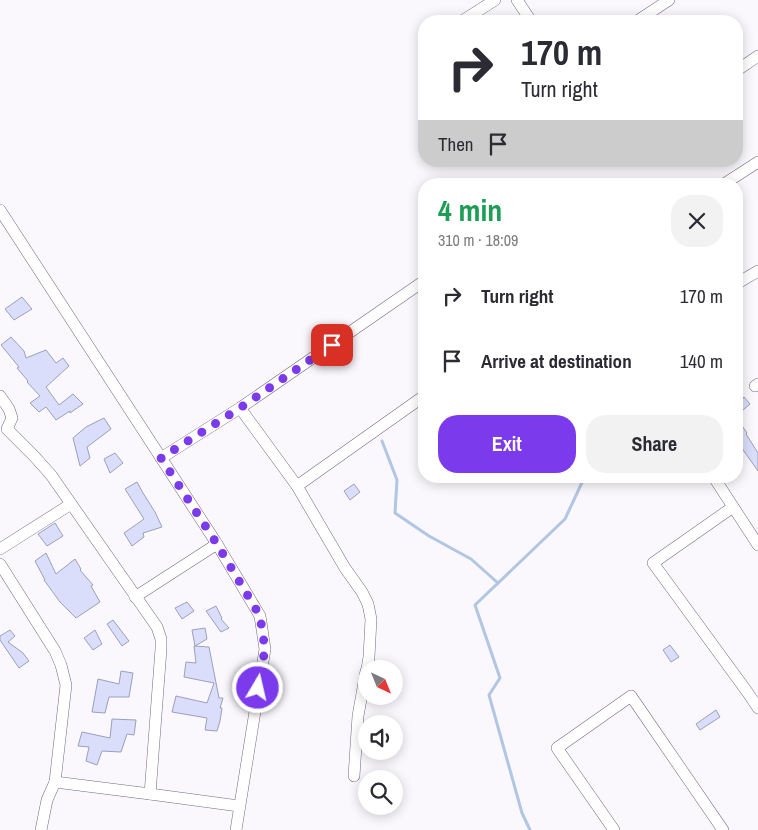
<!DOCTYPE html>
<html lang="en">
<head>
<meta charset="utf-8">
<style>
	:root { --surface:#fff; --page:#f2f2f3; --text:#2b2b33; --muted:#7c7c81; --accent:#7c3aed }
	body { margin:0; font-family:"Archivo Narrow",sans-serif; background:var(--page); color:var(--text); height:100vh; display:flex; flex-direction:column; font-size:19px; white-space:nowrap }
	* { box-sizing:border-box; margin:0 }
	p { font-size:16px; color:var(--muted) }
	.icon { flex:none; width:28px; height:28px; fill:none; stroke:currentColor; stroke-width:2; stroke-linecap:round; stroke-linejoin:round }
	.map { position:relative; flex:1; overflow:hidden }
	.drawer { position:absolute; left:418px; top:178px; width:325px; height:305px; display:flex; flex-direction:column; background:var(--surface); border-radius:20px; box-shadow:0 2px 12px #0003 }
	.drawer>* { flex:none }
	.guide { position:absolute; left:418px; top:15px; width:325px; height:152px; border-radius:20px; box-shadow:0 2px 12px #0003; background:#fff; color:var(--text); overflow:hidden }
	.needle { width:32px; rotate:137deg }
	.controls { position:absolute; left:358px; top:660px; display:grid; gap:10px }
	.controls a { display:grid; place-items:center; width:45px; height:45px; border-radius:50%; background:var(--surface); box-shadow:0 2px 12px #0003; font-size:25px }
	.pin { position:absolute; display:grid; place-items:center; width:42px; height:42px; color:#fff; margin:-21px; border-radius:10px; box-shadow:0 2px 8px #0006 }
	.me { position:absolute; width:55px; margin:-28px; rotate:9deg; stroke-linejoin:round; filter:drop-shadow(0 0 4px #0008) }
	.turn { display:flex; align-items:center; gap:18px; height:105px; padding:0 20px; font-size:22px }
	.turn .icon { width:65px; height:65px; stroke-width:2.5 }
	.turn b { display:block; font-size:35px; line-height:42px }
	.then { display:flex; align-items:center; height:48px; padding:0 20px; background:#0003; gap:10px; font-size:19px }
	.round { display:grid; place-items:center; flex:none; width:52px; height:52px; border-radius:20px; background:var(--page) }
	.overview { display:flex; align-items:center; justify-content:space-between; height:85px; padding:0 20px }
	h1 { font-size:30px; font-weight:700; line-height:38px; color:#1e9e55 }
	.action { display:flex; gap:10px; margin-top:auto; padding:10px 20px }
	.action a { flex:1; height:58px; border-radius:20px; background:var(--accent); color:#fff; font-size:20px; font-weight:700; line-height:58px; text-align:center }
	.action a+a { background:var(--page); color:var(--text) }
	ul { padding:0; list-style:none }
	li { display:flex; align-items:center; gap:15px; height:65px; padding:0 20px }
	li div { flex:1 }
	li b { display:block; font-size:19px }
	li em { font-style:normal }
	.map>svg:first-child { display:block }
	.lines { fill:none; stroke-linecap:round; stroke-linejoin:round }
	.stream { stroke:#b1c6e3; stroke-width:3 }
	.building { fill:#dadefb; stroke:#9b9fba }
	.minor-casing { stroke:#746981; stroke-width:12 }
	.minor { stroke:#fff; stroke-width:11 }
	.route { stroke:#7c3aed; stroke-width:9; stroke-dasharray:0 16.2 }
</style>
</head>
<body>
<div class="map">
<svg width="758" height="830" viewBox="0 0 758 830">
	<rect width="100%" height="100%" fill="#faf8fd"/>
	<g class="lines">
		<g class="stream">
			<path d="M 382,441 L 397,480 L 395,513 L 429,536 L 471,559 L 498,583"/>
			<path d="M 530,830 L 522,813 L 489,695 L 500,678 L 475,605 L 565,519 L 585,476"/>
		</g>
	</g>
	<g class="building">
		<path d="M 22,297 L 32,309 L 14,320 L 5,309 Z"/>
		<path d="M 11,337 L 24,351 L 26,358 L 46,350 L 56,363 L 63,358 L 69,366 L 46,387 L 59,405 L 73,394 L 83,404 L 70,413 L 70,411 L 56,420 L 46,407 L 39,412 L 30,403 L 40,396 L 27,382 L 28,381 L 17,368 L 19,367 L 1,345 Z"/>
		<path d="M 736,390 L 742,400 L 744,397 L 750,404 L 736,416 Z"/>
		<path d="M 736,417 L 747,433 L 746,434 L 758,453 L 758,471 L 741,447 L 742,446 L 736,437 Z"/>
		<path d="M 104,418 L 111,429 L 87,447 L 90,458 L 80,466 L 73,438 L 86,427 Z"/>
		<path d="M 115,453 L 123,463 L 110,473 L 104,459 Z"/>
		<path d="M 137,482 L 143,493 L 155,512 L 162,527 L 143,533 L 144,537 L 132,546 L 124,533 L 144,519 L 125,489 Z"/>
		<path d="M 354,484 L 360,492 L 350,500 L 344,491 Z"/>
		<path d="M 55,523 L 63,536 L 47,546 L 38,534 Z"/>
		<path d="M 46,553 L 56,574 L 75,559 L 81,569 L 80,570 L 93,585 L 91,586 L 100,602 L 76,618 L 60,602 L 44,580 L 45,580 L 35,561 Z"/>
		<path d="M 187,602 L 194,611 L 182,619 L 175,608 Z"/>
		<path d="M 216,606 L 222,618 L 221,619 L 229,628 L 221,632 L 206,611 Z"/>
		<path d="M 113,620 L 129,641 L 122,646 L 107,624 Z"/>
		<path d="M 205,628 L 207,639 L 195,646 L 192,630 Z"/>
		<path d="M 10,630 L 15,636 L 8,642 L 23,653 L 29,661 L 19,668 L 0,640 L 0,636 Z"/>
		<path d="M 95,630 L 102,644 L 93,650 L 84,638 Z"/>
		<path d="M 670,645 L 679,657 L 671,662 L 663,650 Z"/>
		<path d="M 194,646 L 209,647 L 219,698 L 223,698 L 220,708 L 222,708 L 220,721 L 217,731 L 205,730 L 207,718 L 172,712 L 176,696 L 207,703 L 214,683 L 184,677 L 186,662 L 196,663 Z"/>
		<path d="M 121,671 L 133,673 L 129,697 L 109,697 L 105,713 L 92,712 L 98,679 L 119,684 Z"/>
		<path d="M 716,710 L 720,717 L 700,730 L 696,724 Z"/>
		<path d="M 112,719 L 136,720 L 134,735 L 127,734 L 121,752 L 102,751 L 97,765 L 86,761 L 89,747 L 78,746 L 82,732 L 110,738 Z"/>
	</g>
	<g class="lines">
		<g class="minor-casing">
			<g id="minor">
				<path d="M 517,0 L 531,21"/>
				<path d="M 462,21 L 495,0"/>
				<path d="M 637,21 L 669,0"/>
				<path d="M 736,71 L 758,56"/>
				<path d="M 724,184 L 758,162"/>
				<path d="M 0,210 L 217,544 L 260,616 L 265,649 L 236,830"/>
				<path d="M 736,284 L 758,271"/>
				<path d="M 755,386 L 758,384"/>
				<path d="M 0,396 L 9,409 L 12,418 L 7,429 L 34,456 L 51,475 L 157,627 L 161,639 L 161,649 L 150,794"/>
				<path d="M 240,408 L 297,486 L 345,568 L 362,592 L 368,604 L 371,619 L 369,657 L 367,669"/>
				<path d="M 161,458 L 240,408 L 424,281"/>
				<path d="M 713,476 L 758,545"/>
				<path d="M 297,486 L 424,396"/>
				<path d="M 733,507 L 653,563 L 748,693 L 758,708"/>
				<path d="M 0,549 L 71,504"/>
				<path d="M 0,564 L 55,651 L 61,665 L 66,685 L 55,782"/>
				<path d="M 135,597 L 217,544"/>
				<path d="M 354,776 L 358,716 L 366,671"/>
				<path d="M 41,830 L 47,800 L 55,782 L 150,794 L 239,806"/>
				<path d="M 614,830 L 557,748 L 631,696 L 723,830"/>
			</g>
		</g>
		<use href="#minor" class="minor"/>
	</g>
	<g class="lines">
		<path class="route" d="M 258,688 L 265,649 L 260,616 L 217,544 L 161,458 L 240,408 L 332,345"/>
	</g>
</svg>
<div class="controls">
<a><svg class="needle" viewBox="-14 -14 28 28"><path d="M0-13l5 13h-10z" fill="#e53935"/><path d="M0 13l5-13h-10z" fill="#7c7c81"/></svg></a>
<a><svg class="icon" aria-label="sound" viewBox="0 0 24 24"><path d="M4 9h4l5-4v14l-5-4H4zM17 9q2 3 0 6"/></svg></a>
<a><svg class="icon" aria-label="search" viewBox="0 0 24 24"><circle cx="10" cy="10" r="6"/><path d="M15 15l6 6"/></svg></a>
</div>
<div class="pin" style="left:332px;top:345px;background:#d93025"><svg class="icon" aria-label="arrive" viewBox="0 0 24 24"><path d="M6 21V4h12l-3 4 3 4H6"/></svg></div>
<svg class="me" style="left:258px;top:688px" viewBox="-20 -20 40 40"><circle r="17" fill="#7c3aed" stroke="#fff" stroke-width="3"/><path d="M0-11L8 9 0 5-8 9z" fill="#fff"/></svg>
<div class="guide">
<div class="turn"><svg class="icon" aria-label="right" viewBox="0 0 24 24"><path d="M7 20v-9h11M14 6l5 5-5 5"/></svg><div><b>170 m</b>Turn right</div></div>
<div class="then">Then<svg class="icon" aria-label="arrive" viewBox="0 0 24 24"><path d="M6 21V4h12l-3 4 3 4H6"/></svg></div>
</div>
<section class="drawer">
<div class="overview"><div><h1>4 min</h1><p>310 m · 18:09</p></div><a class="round"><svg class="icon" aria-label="close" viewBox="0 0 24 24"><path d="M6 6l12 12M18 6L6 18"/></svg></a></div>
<ul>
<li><svg class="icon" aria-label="right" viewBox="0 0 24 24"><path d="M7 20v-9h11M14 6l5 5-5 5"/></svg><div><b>Turn right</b></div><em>170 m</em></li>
<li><svg class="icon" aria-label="arrive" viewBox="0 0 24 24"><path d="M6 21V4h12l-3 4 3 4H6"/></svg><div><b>Arrive at destination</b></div><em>140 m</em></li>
</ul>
<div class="action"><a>Exit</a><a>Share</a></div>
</section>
</div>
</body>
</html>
